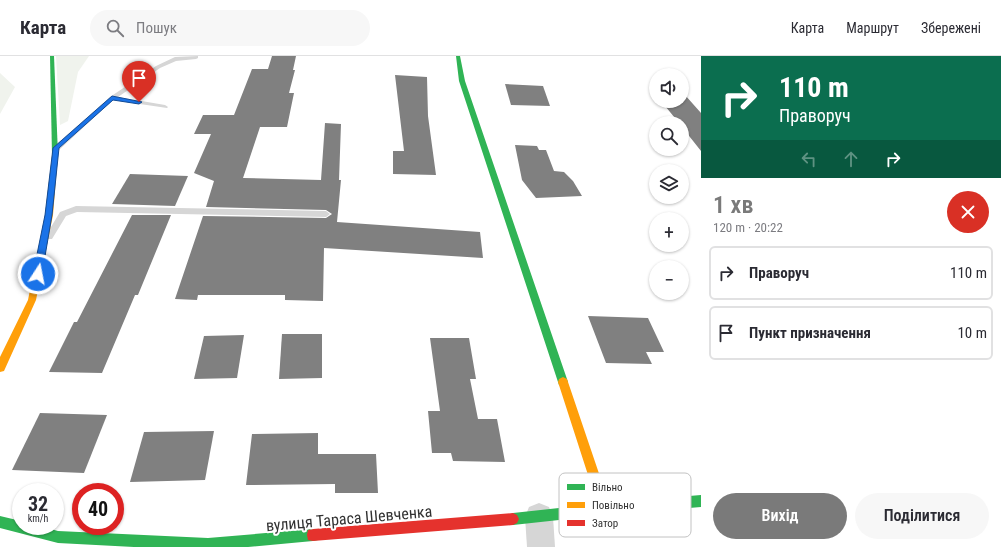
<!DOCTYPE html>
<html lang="uk">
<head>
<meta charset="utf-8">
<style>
	:root { --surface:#fff; --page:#f7f7f7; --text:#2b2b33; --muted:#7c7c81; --line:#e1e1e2; --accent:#7a7a7a }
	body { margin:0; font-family:"Roboto Condensed",sans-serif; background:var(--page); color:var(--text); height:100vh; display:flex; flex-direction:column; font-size:15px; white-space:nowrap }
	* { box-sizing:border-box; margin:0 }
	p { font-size:13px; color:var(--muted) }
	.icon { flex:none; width:22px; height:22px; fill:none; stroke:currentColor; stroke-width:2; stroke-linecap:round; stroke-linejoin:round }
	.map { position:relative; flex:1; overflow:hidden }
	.drawer { display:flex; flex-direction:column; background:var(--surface); width:300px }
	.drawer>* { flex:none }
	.banner { background:#0b6e4f; color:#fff; overflow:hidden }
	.buttons { position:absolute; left:649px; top:12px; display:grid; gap:8px }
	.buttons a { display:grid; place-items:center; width:40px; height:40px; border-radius:50%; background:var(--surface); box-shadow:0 1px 3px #0004; font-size:20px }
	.speed { position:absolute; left:12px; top:427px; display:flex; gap:8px; font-size:20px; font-weight:700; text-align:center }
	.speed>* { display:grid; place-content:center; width:52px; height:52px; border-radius:50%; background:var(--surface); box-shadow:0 1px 3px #0004; line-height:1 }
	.speed small { font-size:10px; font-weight:400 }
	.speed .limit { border:6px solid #d22; background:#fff; color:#111 }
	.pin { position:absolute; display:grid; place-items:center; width:34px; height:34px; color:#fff; margin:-41px -17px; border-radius:50% 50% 50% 0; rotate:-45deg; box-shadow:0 0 4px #0007 }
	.pin .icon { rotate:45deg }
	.me { position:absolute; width:44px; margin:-22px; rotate:11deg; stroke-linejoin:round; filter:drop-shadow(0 0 3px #0008) }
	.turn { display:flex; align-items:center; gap:14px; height:84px; padding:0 12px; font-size:18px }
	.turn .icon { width:52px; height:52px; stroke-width:2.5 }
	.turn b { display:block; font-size:28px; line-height:34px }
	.lanes { display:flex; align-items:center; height:38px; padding:0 12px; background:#0003; justify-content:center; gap:20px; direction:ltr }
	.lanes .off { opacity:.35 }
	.round { display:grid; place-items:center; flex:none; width:42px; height:42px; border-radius:21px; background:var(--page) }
	.head { display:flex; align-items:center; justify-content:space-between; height:68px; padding:0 12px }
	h1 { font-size:24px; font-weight:600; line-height:30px; color:var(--accent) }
	.primary-button { display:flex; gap:8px; margin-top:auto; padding:8px 12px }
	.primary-button a { flex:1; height:46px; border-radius:24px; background:var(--accent); color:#fff; font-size:16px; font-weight:600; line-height:46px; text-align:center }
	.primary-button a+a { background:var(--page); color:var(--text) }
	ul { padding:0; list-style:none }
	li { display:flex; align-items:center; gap:12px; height:54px; margin:0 8px 6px; padding:0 4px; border:2px solid var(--line); border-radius:6px }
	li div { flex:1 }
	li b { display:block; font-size:15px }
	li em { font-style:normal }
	header { display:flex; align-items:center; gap:24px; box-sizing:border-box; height:56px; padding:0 20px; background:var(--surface); border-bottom:1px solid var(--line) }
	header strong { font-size:19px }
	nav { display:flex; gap:22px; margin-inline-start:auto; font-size:14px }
	.search { width:280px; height:36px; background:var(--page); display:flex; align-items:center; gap:10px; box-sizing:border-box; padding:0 14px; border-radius:22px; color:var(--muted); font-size:15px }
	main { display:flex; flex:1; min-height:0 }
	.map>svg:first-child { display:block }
	.green { fill:#f0f3ed }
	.building { fill:#808080 }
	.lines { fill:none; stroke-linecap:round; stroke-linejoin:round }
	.lane { fill:#d6d6d6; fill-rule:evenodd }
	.street { fill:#d6d6d6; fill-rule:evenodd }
	.fast { fill:#30b455; fill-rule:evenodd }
	.slow { fill:#ff9f0a; fill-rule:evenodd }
	.jam { fill:#e5322d; fill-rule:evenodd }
	.route { fill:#1a73e8; stroke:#114b97 }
	.labels { text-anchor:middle; stroke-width:4; stroke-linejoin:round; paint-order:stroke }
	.near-street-label { font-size:16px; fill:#323232; stroke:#fff }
	.key { fill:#fff; stroke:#c2c2c2; stroke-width:1 }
	.key-label { font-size:11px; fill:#323232 }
</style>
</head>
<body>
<header>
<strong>Карта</strong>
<div class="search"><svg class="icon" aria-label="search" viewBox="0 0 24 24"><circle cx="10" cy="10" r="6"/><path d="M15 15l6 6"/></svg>Пошук</div>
<nav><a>Карта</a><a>Маршрут</a><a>Збережені</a></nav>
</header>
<main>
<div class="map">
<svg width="701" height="491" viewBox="0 0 701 491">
	<rect width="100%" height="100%" fill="#fff"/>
	<g class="green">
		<path d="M 56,0 L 89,0 L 78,16 L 68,65 L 60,69 Z"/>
		<path d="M 0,17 L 15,31 L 0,58 Z"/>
	</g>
	<g class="building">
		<path d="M 272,0 L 296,0 L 293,14 L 295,14 L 289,37 L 294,37 L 287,71 L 260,71 L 243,122 L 321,124 L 325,67 L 341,68 L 339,124 L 341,124 L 337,166 L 480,176 L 483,202 L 324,192 L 323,245 L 285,244 L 285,239 L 198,239 L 197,244 L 175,243 L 203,160 L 326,162 L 332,158 L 326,154 L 206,151 L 214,125 L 194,117 L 211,78 L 194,78 L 203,59 L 234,59 L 252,13 L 268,13 Z"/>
		<path d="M 395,19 L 427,21 L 428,60 L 436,119 L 393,118 L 393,95 L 404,95 Z"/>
		<path d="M 505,28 L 543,30 L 550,50 L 511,49 Z"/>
		<path d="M 682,39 L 685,39 L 701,57 L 701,95 L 682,71 L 682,67 L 679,67 L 661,45 L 682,45 Z"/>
		<path d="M 515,89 L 537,90 L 539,94 L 546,94 L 554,115 L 564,116 L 573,125 L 582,140 L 536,142 L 522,124 Z"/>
		<path d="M 130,118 L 188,120 L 175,150 L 112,148 Z"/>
		<path d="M 132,159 L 171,159 L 138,239 L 135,239 L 102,317 L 49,316 L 74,266 L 77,266 Z"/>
		<path d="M 588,260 L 648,262 L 664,296 L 646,296 L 652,308 L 606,307 Z"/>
		<path d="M 282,278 L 322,278 L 322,322 L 279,323 Z"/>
		<path d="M 244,279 L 237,322 L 194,323 L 204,280 Z"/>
		<path d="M 430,282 L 469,282 L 476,323 L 470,323 L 478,363 L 497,363 L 505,406 L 453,405 L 451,397 L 432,397 L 428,355 L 440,355 Z"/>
		<path d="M 40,357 L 107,359 L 84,417 L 12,414 Z"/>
		<path d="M 214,375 L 205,424 L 130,426 L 144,376 Z"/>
		<path d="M 318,377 L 318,398 L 376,398 L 378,437 L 335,437 L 335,428 L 246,429 L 252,378 Z"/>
	</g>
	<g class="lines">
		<g class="lane">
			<path d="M 198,0 L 198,2 L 196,3 L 176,5 L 160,12 L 118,41 L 165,49 L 168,51 L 167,52 L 113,44 L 59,94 L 56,94 L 52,92 L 110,41 L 156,10 L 175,1 Z"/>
			<path d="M 76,150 L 326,155 L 330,158 L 326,161 L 77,156 L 66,160 L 52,183 L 46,183 L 45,181 L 60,156 Z"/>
		</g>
		<path class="street" d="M 539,447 L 549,451 L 553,461 L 555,491 L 527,491 L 525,461 L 529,451 Z"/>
		<g class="fast">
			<path d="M 50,0 L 54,0 L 58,99 L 55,101 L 52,99 Z"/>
			<path d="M 456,0 L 460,0 L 465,25 L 568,326 L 567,329 L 563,331 L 559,329 L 558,326 L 459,25 Z"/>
			<path d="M 701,439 L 701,451 L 605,459 L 513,469 L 509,467 L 507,463 L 509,459 L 513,457 L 605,447 Z"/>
			<path d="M 0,460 L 21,465 L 21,470 L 40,470 L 58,475 L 208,482 L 313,473 L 318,474 L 319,479 L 318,484 L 313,485 L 248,491 L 134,491 L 58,487 L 0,472 Z"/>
		</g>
		<g class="slow">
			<path d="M 55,97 L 58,99 L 53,159 L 36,244 L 4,315 L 0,316 L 0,301 L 28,244 L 45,159 L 52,99 Z"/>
			<path d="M 563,321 L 567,323 L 568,326 L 611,453 L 609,457 L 605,459 L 601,457 L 599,453 L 558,326 L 559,323 Z"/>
		</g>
		<path class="jam" d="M 513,457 L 517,459 L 519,463 L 517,467 L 513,469 L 313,485 L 308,484 L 307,479 L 308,474 L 313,473 Z"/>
	</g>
	<path class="route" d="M 112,40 L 142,46 L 139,48 L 113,44 L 59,92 L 52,159 L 42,218 L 41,220 L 34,220 L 33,218 L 45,159 L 53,92 Z"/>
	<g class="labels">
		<g class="near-street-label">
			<text transform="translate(349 462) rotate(-5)" y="6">вулиця Тараса Шевченка</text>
		</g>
	</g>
	<rect x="559" y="417" width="132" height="64" rx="6" class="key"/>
	<rect x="567" y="428" width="18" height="6" fill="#30b455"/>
	<rect x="567" y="446" width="18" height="6" fill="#ff9f0a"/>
	<rect x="567" y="464" width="18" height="6" fill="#e5322d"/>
	<g class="key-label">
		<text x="592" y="435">Вільно</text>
		<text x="592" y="453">Повільно</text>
		<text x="592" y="471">Затор</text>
	</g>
</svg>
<div class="buttons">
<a><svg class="icon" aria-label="sound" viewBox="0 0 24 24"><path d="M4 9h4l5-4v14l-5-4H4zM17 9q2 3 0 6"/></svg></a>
<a><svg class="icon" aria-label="search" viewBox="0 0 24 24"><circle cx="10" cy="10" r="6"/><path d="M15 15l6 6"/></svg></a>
<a><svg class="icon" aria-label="layers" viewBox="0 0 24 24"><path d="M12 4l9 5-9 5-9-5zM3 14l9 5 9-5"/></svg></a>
<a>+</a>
<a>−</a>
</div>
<div class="speed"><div>32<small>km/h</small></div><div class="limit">40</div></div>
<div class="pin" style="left:139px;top:46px;background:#d93025"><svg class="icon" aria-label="arrive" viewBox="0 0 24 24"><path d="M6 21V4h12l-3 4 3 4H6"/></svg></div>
<svg class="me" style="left:38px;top:218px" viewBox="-20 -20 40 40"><circle r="17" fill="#1a73e8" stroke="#fff" stroke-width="3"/><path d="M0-11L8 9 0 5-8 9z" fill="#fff"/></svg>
</div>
<section class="drawer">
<div class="banner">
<div class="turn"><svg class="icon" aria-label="right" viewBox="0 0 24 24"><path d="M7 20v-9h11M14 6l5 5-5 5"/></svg><div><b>110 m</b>Праворуч</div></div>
<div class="lanes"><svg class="icon off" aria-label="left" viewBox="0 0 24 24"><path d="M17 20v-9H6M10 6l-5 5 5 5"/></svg><svg class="icon off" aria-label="ahead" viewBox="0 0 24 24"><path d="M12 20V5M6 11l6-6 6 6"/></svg><svg class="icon" aria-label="right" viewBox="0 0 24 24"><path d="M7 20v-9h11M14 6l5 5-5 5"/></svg></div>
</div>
<div class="head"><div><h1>1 хв</h1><p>120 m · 20:22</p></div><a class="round" style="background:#d93025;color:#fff"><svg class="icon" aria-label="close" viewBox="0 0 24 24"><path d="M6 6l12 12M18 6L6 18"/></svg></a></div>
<ul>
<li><svg class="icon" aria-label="right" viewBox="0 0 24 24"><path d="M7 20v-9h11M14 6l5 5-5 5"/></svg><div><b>Праворуч</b></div><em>110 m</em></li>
<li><svg class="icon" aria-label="arrive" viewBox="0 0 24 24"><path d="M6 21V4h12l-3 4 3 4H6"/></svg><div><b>Пункт призначення</b></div><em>10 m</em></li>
</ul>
<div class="primary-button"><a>Вихід</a><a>Поділитися</a></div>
</section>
</main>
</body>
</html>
